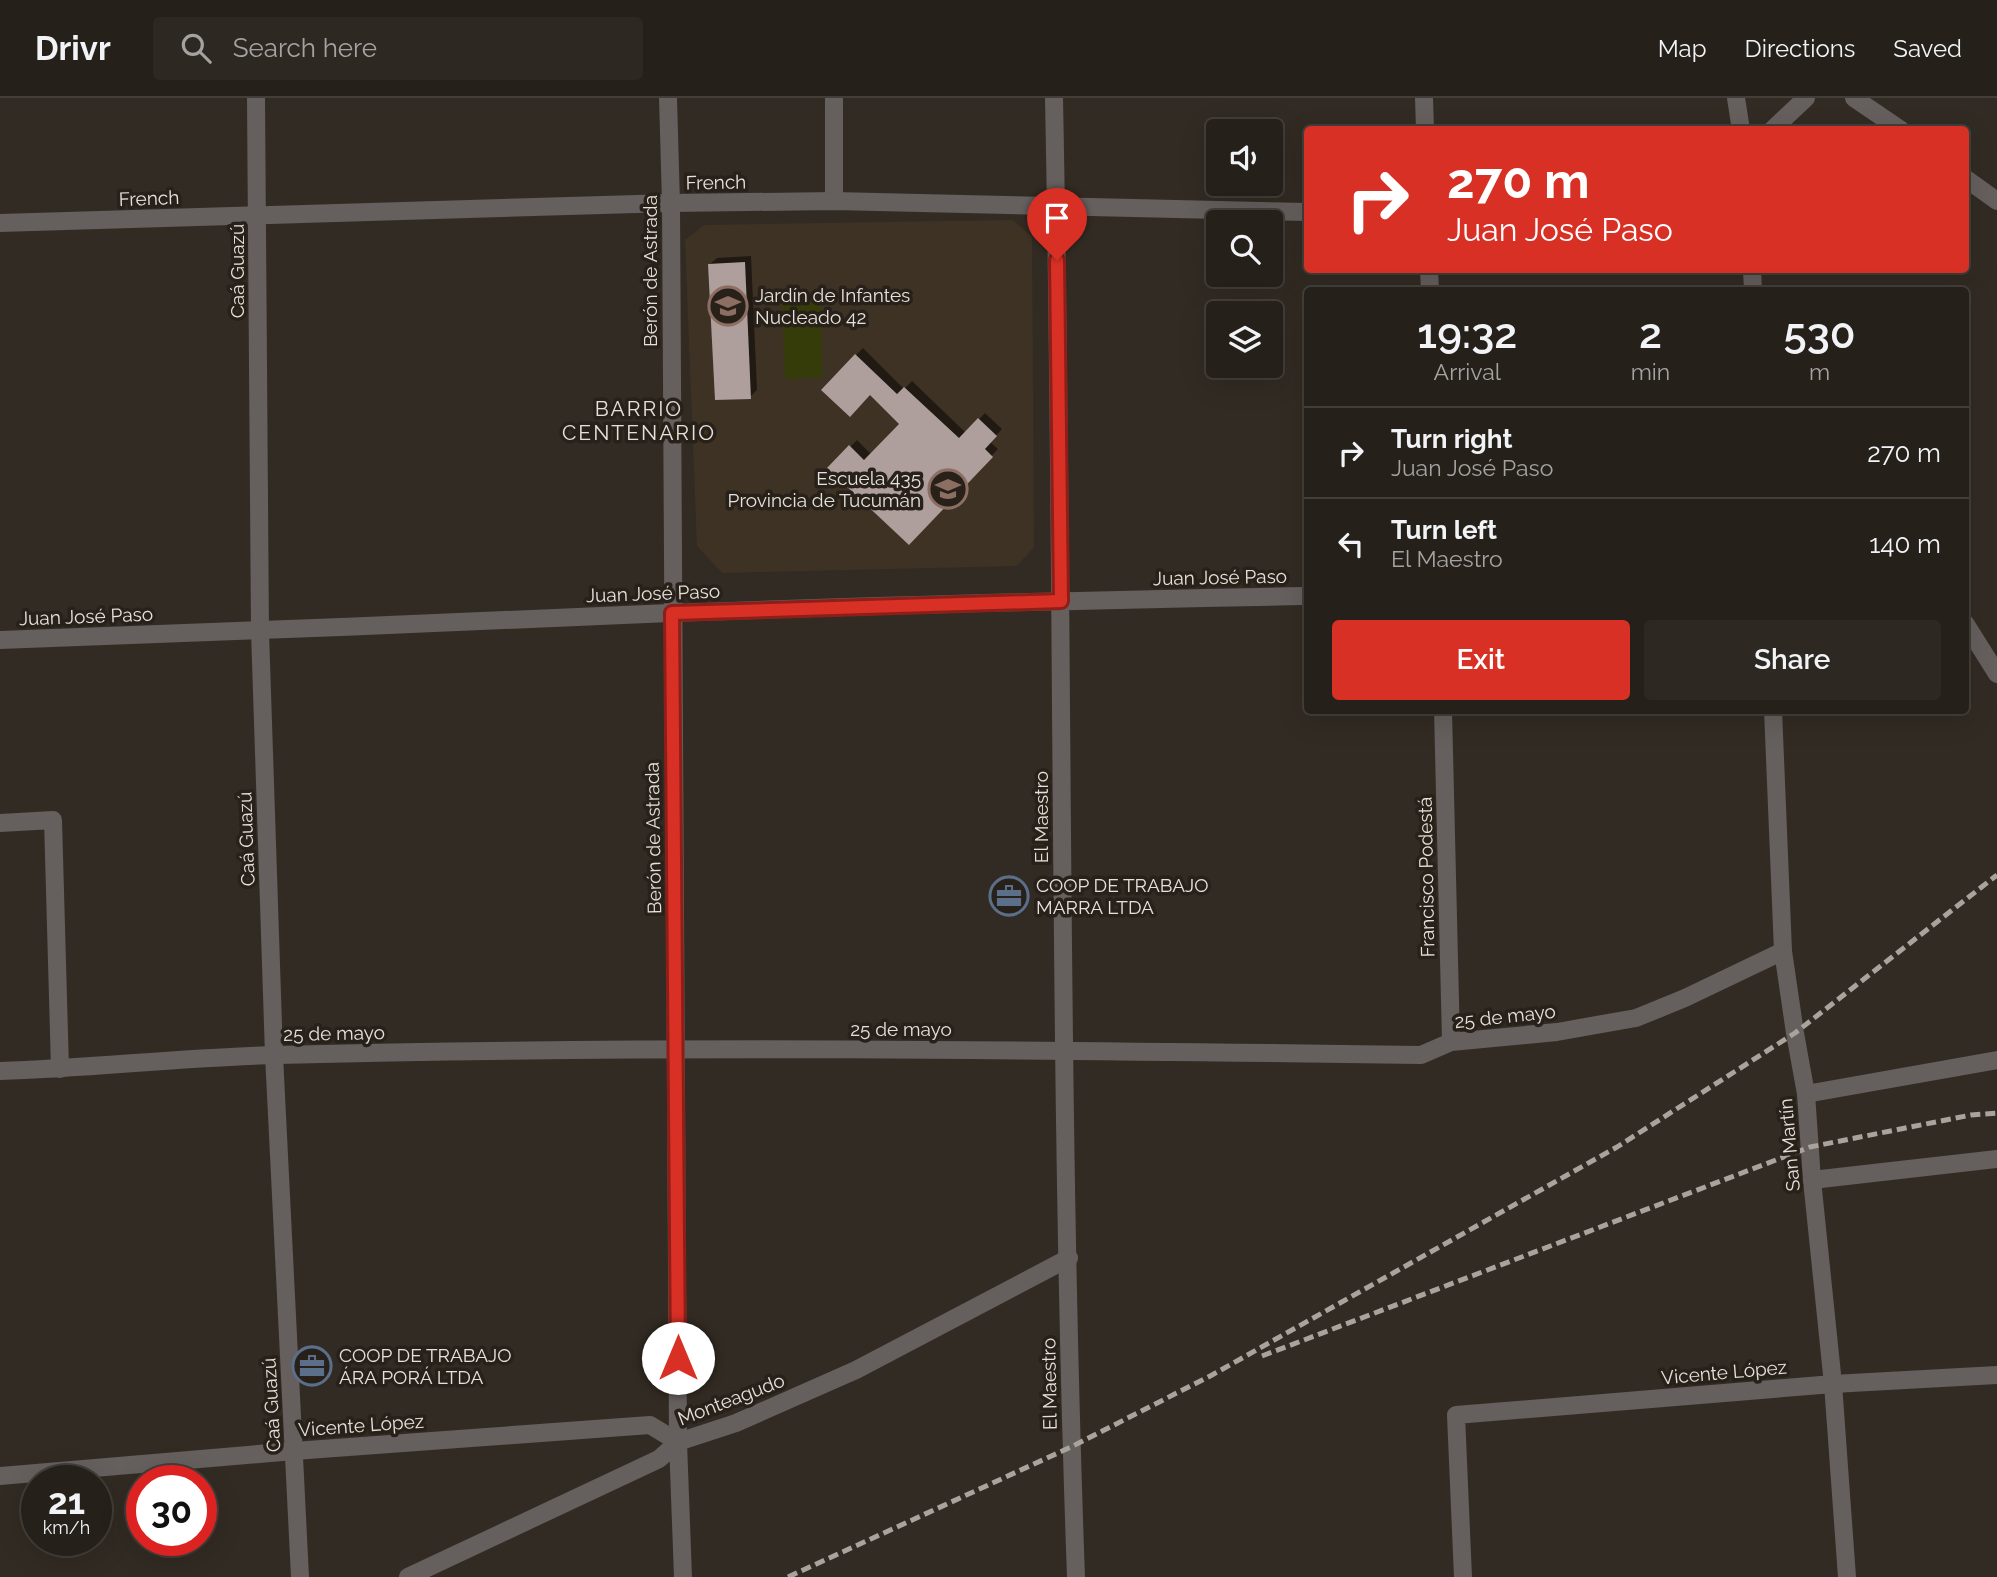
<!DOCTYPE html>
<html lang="en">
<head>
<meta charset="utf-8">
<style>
	:root { --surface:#26201a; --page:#2e2823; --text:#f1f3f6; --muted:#a4a3a2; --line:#423e39; --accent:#d93025 }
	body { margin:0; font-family:Raleway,sans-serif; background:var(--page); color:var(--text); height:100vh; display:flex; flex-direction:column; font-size:26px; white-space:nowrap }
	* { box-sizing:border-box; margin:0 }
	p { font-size:23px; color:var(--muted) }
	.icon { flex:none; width:38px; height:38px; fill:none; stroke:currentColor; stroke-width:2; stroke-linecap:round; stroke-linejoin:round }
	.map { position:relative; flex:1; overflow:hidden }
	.details { position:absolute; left:1304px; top:189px; width:665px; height:427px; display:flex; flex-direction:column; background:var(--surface); border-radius:7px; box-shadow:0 7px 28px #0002,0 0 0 2px var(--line) }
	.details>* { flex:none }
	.guide { position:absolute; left:1304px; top:28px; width:665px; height:147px; border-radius:7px; box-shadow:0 7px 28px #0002,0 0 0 2px var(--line); background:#d93025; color:#fff; overflow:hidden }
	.controls { position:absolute; left:1206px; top:21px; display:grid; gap:14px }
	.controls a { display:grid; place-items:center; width:77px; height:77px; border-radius:7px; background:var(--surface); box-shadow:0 7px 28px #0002,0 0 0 2px var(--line); font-size:35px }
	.speed { position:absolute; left:21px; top:1367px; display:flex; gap:14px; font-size:35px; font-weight:700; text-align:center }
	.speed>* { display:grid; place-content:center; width:91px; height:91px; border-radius:50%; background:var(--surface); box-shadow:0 7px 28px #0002,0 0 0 2px var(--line); line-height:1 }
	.speed small { font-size:18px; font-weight:400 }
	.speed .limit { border:10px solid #d22; background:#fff; color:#111 }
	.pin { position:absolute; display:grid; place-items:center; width:60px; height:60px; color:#fff; margin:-72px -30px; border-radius:50% 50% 50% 0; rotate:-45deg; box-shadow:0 0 7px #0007 }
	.pin .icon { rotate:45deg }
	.me { position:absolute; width:77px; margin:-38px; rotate:0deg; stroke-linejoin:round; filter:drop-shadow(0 0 5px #0008) }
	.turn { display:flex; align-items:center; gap:24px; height:147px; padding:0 28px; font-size:32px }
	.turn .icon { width:91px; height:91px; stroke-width:2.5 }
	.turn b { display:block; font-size:49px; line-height:60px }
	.eta { display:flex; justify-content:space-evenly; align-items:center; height:119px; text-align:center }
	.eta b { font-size:42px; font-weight:600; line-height:49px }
	.action { display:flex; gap:14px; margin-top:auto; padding:14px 28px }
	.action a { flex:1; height:80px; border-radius:7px; background:var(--accent); color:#fff; font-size:28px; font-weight:600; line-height:80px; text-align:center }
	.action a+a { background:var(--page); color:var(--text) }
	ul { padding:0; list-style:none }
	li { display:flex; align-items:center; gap:21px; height:91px; padding:0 28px; border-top:2px solid var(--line) }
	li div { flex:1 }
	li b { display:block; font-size:26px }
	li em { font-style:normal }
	header { display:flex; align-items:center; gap:42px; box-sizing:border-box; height:98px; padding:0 35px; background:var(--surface); border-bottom:2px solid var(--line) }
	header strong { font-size:33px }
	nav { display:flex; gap:38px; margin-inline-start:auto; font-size:24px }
	.search { width:490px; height:63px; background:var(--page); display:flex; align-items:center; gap:18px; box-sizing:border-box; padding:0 24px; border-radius:7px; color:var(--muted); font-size:26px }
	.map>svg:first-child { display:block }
	.built { fill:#3e3225 }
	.green { fill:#353c0a }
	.shadow { fill:#0007 }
	.building { fill:#ae9f9d }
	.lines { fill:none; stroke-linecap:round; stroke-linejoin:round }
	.minor { stroke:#655f5d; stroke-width:18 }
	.rail { stroke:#a8a39d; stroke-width:5; stroke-dasharray:10 5; stroke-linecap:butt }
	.route-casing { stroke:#8d1f18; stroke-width:18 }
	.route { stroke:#d93025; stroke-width:12 }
	.labels { text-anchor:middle; stroke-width:7; stroke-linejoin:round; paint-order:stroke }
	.street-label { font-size:19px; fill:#e5e0db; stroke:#28211a }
	.poi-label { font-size:19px; fill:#e5e0db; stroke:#28211a; text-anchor:start }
	.neighbourhood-label { font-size:21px; letter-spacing:2px; fill:#e5e0db; stroke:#28211a }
</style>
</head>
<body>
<header>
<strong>Drivr</strong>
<div class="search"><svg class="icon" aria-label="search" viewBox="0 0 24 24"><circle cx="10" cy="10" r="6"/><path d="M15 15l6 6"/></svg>Search here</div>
<nav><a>Map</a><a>Directions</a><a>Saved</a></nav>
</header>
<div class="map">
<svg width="1997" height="1479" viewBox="0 0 1997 1479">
	<rect width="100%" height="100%" fill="#322b23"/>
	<path class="built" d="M 1013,122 L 1032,139 L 1034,449 L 1017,468 L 722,475 L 697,448 L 685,142 L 704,127 Z"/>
	<path class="green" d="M 820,199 L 823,279 L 785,281 L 782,201 Z"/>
	<g class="shadow">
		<path d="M 751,158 L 757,292 L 750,299 L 710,166 L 717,160 Z"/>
		<path d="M 863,250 L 904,291 L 912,283 L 966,335 L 985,315 L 1002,331 L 990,344 L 998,351 L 909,445 L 830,369 L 857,342 L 872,357 L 902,326 L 870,295 L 823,291 Z"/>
	</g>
	<g class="building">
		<path d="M 745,164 L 751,301 L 715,302 L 708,166 Z"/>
		<path d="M 855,256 L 897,296 L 904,289 L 959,340 L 978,320 L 997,338 L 985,351 L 993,359 L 909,447 L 827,370 L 849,347 L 864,362 L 899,326 L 870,297 L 850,319 L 821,292 Z"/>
	</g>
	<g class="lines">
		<g class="minor">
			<path d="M 256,0 L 260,534 L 274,957 L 300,1479"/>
			<path d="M 668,0 L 671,105 L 678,1344 L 683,1479"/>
			<path d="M 834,0 L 834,103"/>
			<path d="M 1054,0 C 1064,493 1058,986 1076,1479"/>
			<path d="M 1424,0 L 1425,32"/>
			<path d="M 1736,0 L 1741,32"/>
			<path d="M 1854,0 L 1901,32"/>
			<path d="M 1772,32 L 1806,0"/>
			<path d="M 1965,80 L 1997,103"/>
			<path d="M 0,125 L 671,105 L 834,103 L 1307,114"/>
			<path d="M 1429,172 L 1430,192"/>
			<path d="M 1752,172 L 1753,192"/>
			<path d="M 1965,525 L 1997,576"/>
			<path d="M 0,542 C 223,535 447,524 670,515 C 882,507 1095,502 1307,498"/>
			<path d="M 1443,612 L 1451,944"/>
			<path d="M 1773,612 L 1783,853 L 1795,935 L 1806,996 L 1812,1082 L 1833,1286 L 1847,1479"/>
			<path d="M 0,725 L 53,722 L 60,971"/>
			<path d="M 0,973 C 93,970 185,959 278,957 C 659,947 1040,952 1421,957 L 1451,944 L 1557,934 L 1636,920 L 1685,900 L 1783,853"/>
			<path d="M 1806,996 L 1997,962"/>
			<path d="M 1812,1082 L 1997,1061"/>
			<path d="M 0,1378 L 294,1353 L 650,1327 L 678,1344"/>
			<path d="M 408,1479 L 659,1361 L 678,1344 L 736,1325 L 856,1272 L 1069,1160"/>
			<path d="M 1463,1479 L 1456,1317 L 1833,1286 L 1997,1277"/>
		</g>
		<g class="rail">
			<path d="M 1262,1258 L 1810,1049 L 1971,1017 L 1997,1015"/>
			<path d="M 788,1479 L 1071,1349 L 1212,1277 L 1617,1049 L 1795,935 L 1997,777"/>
		</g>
	</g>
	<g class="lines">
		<g class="route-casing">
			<path id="route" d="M 678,1260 L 672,515 L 1061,503 L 1057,162"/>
		</g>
		<use href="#route" class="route"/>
	</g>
	<defs>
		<g id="school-ring" transform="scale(2.0125)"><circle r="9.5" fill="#28211a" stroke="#8d6e63" stroke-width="1.5"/><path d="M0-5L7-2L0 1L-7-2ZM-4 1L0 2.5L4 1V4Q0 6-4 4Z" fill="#8d6e63"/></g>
		<g id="office-ring" transform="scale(2.0125)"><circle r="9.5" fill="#28211a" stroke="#5c6f8a" stroke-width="1.5"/><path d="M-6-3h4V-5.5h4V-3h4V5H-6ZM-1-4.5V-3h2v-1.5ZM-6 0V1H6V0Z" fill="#5c6f8a"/></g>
	</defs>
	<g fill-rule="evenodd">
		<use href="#school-ring" x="728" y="208"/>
		<use href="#school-ring" x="948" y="391"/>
		<use href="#office-ring" x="1009" y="798"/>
		<use href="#office-ring" x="312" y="1268"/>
	</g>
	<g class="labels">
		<g class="street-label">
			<text transform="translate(716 84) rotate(-1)" y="7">French</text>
			<text transform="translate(149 100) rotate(-2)" y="7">French</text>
			<text transform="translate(237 173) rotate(-90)" y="7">Caá Guazú</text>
			<text transform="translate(650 173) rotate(-90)" y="7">Berón de Astrada</text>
			<text transform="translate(1220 479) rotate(-1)" y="7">Juan José Paso</text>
			<text transform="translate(653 495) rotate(-2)" y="7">Juan José Paso</text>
			<text transform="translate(86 518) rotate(-2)" y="7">Juan José Paso</text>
			<text transform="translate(1041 719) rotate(-90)" y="7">El Maestro</text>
			<text transform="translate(653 740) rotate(-91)" y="7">Berón de Astrada</text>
			<text transform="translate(246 741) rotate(-92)" y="7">Caá Guazú</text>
			<text transform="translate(1426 779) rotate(-91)" y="7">Francisco Podestá</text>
			<text transform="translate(1505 918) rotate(-6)" y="7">25 de mayo</text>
			<text x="901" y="938">25 de mayo</text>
			<text transform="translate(334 935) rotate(-1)" y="7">25 de mayo</text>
			<text transform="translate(1789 1047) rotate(-95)" y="7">San Martín</text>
			<text transform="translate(1724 1274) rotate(-5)" y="7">Vicente López</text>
			<text transform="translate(1049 1286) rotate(-91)" y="7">El Maestro</text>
			<text transform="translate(731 1301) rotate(-21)" y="7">Monteagudo</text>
			<text transform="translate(271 1307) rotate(-93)" y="7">Caá Guazú</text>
			<text transform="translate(361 1327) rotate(-4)" y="7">Vicente López</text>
		</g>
		<g class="poi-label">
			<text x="755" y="204">Jardín de Infantes<tspan x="755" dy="22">Nucleado 42</tspan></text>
			<text x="921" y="387" text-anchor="end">Escuela 435<tspan x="921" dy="22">Provincia de Tucumán</tspan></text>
			<text x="1036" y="794">COOP DE TRABAJO<tspan x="1036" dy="22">MARRA LTDA</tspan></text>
			<text x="339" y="1264">COOP DE TRABAJO<tspan x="339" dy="22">ÁRA PORÁ LTDA</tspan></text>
		</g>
		<g class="neighbourhood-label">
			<text x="639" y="318">BARRIO<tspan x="639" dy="24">CENTENARIO</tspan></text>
		</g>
	</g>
</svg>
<div class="controls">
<a><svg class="icon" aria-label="sound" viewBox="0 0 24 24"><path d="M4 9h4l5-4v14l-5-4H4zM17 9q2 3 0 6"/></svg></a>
<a><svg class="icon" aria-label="search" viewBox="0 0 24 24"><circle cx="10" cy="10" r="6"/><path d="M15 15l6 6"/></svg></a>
<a><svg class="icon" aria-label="layers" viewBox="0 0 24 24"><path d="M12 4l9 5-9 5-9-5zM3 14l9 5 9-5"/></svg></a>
</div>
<div class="speed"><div>21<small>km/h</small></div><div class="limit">30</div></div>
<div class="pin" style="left:1057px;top:162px;background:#d93025"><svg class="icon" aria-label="arrive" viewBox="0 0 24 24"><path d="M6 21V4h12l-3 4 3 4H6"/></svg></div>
<svg class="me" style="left:678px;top:1260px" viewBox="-20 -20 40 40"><circle r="19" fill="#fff"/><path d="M0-13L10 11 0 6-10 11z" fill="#d93025"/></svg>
<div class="guide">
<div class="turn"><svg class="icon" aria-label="right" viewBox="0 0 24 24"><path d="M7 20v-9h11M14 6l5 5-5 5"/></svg><div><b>270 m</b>Juan José Paso</div></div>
</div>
<section class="details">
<div class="eta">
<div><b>19:32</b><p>Arrival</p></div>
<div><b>2</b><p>min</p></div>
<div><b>530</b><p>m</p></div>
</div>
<ul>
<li><svg class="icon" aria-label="right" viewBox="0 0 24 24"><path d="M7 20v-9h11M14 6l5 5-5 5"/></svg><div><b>Turn right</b><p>Juan José Paso</p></div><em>270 m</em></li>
<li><svg class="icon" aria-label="left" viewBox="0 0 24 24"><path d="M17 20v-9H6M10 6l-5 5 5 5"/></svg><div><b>Turn left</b><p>El Maestro</p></div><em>140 m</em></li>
</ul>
<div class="action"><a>Exit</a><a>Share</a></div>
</section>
</div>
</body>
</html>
